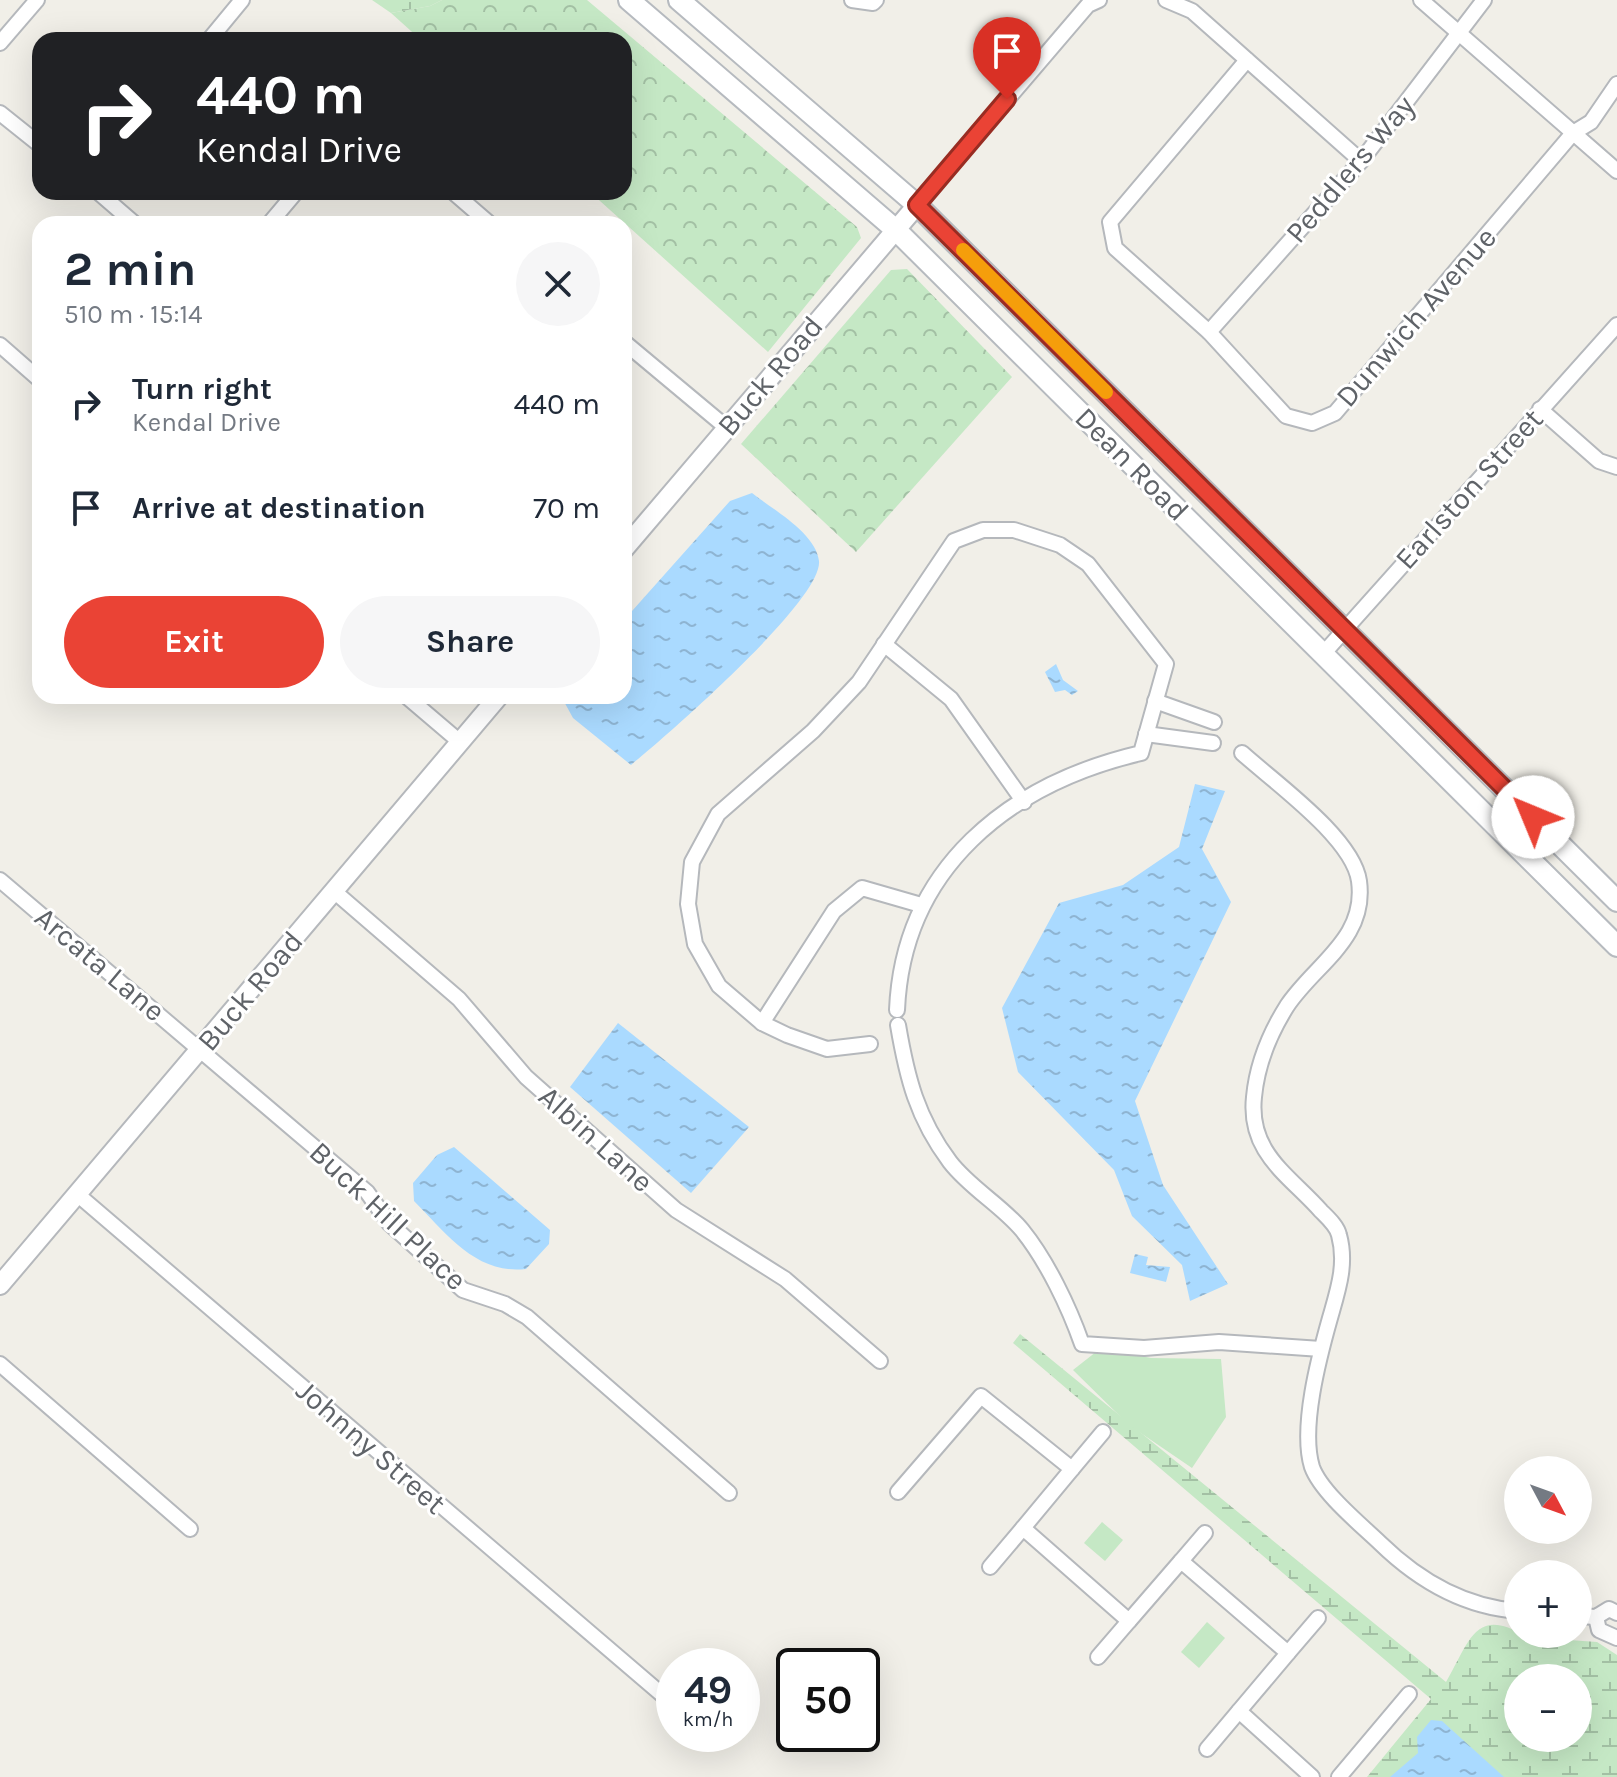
<!DOCTYPE html>
<html lang="en">
<head>
<meta charset="utf-8">
<style>
	:root { --surface:#fff; --page:#f6f6f7; --text:#1f2937; --muted:#747a83; --accent:#ea4335 }
	body { margin:0; font-family:Karla,sans-serif; background:var(--page); color:var(--text); height:100vh; display:flex; flex-direction:column; font-size:30px; white-space:nowrap }
	* { box-sizing:border-box; margin:0 }
	p { font-size:26px; color:var(--muted) }
	.icon { flex:none; width:44px; height:44px; fill:none; stroke:currentColor; stroke-width:2; stroke-linecap:round; stroke-linejoin:round }
	.map { position:relative; flex:1; overflow:hidden }
	.panel { position:absolute; left:32px; top:216px; width:600px; height:488px; display:flex; flex-direction:column; background:var(--surface); border-radius:24px; box-shadow:0 8px 32px #0002 }
	.panel>* { flex:none }
	.banner { position:absolute; left:32px; top:32px; width:600px; height:168px; border-radius:24px; box-shadow:0 8px 32px #0002; background:#202124; color:#fff; overflow:hidden }
	.needle { width:52px; rotate:131deg }
	.controls { position:absolute; left:1504px; top:1456px; display:grid; gap:16px }
	.controls a { display:grid; place-items:center; width:88px; height:88px; border-radius:50%; background:var(--surface); box-shadow:0 8px 32px #0002; font-size:40px }
	.speed { position:absolute; left:656px; top:1648px; display:flex; gap:16px; font-size:40px; font-weight:700; text-align:center }
	.speed>* { display:grid; place-content:center; width:104px; height:104px; border-radius:50%; background:var(--surface); box-shadow:0 8px 32px #0002; line-height:1 }
	.speed small { font-size:20px; font-weight:400 }
	.speed .limit { border:4px solid #111; border-radius:12px; background:#fff; color:#111 }
	.pin { position:absolute; display:grid; place-items:center; width:68px; height:68px; color:#fff; margin:-82px -34px; border-radius:50% 50% 50% 0; rotate:-45deg; box-shadow:0 0 8px #0007 }
	.pin .icon { rotate:45deg }
	.me { position:absolute; width:88px; margin:-44px; rotate:315deg; stroke-linejoin:round; filter:drop-shadow(0 0 6px #0008) }
	.turn { display:flex; align-items:center; gap:28px; height:168px; padding:0 32px; font-size:36px }
	.turn .icon { width:104px; height:104px; stroke-width:2.5 }
	.turn b { display:block; font-size:56px; line-height:68px }
	.round { display:grid; place-items:center; flex:none; width:84px; height:84px; border-radius:42px; background:var(--page) }
	.summary { display:flex; align-items:center; justify-content:space-between; height:136px; padding:0 32px }
	h1 { font-size:48px; font-weight:700; line-height:60px }
	.action { display:flex; gap:16px; margin-top:auto; padding:16px 32px }
	.action a { flex:1; height:92px; border-radius:48px; background:var(--accent); color:#fff; font-size:32px; font-weight:700; line-height:92px; text-align:center }
	.action a+a { background:var(--page); color:var(--text) }
	ul { padding:0; list-style:none }
	li { display:flex; align-items:center; gap:24px; height:104px; padding:0 32px }
	li div { flex:1 }
	li b { display:block; font-size:30px }
	li em { font-style:normal }
	.map>svg:first-child { display:block }
	.forest { fill:url(#forest-crowns) }
	.wetland { fill:url(#wetland-marsh); fill-rule:evenodd }
	.park { fill:#c5e8c5 }
	.water { fill:url(#water-ripples) }
	.lines { fill:none; stroke-linecap:round; stroke-linejoin:round }
	.minor-casing { stroke:#b5b8bc; stroke-width:18 }
	.tertiary-casing { stroke:#b5b8bc; stroke-width:22 }
	.secondary-casing { stroke:#b6babf; stroke-width:24 }
	.minor { stroke:#fff; stroke-width:14 }
	.tertiary { stroke:#fff; stroke-width:18 }
	.secondary { stroke:#fff; stroke-width:20 }
	.route-casing { stroke:#982c22; stroke-width:20 }
	.route { stroke:#ea4335; stroke-width:14 }
	.slow { stroke:#f59e0b; stroke-width:14 }
	.labels { text-anchor:middle; stroke-width:6; stroke-linejoin:round; paint-order:stroke }
	.street-label { font-size:30px; fill:#5f6368; stroke:#fff }
</style>
</head>
<body>
<div class="map">
<svg width="1617" height="1777" viewBox="0 0 1617 1777">
	<defs>
		<pattern id="forest-crowns" width="20" height="18" patternUnits="userSpaceOnUse" patternTransform="scale(2)"><rect width="20" height="18" fill="#c5e8c5"/><path d="M2 6a3 3 0 1 1 6 0M12 15a3 3 0 1 1 6 0" fill="none" stroke="#a3c0a4"/></pattern>
		<pattern id="wetland-marsh" width="20" height="14" patternUnits="userSpaceOnUse" patternTransform="scale(2)"><rect width="20" height="14" fill="#c5e8c5"/><path d="M1 5h8M5 5V1M11 12h8M15 12V8" fill="none" stroke="#a3c0a4"/></pattern>
		<pattern id="water-ripples" width="26" height="14" patternUnits="userSpaceOnUse" patternTransform="scale(2)"><rect width="26" height="14" fill="#aadaff"/><path d="M2 4q2-2 4 0t4 0M15 11q2-2 4 0t4 0" fill="none" stroke="#8eb4d2"/></pattern>
	</defs>
	<rect width="100%" height="100%" fill="#f1efe8"/>
	<g class="forest">
		<path d="M 442,0 L 587,0 L 857,227 L 861,238 L 768,352 L 590,192 L 624,192 L 624,40 L 421,40 L 391,13 L 430,6 Z"/>
		<path d="M 907,269 L 1012,377 L 856,552 L 741,444 L 891,270 Z"/>
	</g>
	<g class="wetland">
		<path d="M 372,0 L 442,0 L 430,6 L 391,13 Z"/>
		<path d="M 1020,1334 L 1446,1682 C 1470,1641 1475,1605 1527,1637 L 1597,1642 L 1617,1655 L 1617,1777 L 1367,1777 L 1431,1699 L 1013,1343 ZM 1518,1678 L 1578,1678 L 1578,1738 L 1518,1738 Z"/>
	</g>
	<g class="park">
		<path d="M 1101,1348 L 1151,1358 L 1221,1359 L 1226,1417 L 1192,1468 L 1129,1425 L 1073,1370 Z"/>
		<path d="M 1102,1522 L 1123,1540 L 1105,1561 L 1084,1543 Z"/>
		<path d="M 1207,1622 L 1225,1638 L 1199,1668 L 1181,1652 Z"/>
	</g>
	<g class="water">
		<path d="M 752,493 C 772,509 816,533 819,561 C 823,600 664,738 631,765 L 573,718 L 561,696 L 624,696 L 624,620 L 730,501 Z"/>
		<path d="M 1056,664 L 1063,680 L 1078,691 L 1072,695 L 1065,690 L 1055,692 L 1045,672 Z"/>
		<path d="M 1195,784 L 1225,791 L 1202,849 L 1231,902 L 1135,1101 L 1163,1185 L 1228,1284 L 1190,1301 L 1182,1265 L 1132,1216 L 1114,1170 L 1018,1072 L 1002,1008 L 1059,903 L 1123,885 L 1179,847 Z"/>
		<path d="M 618,1023 L 749,1127 L 691,1193 L 570,1087 Z"/>
		<path d="M 454,1147 L 550,1230 L 549,1244 L 526,1269 C 476,1275 446,1233 414,1201 L 413,1183 L 437,1155 Z"/>
		<path d="M 1135,1254 L 1148,1257 L 1146,1265 L 1170,1267 L 1166,1282 L 1130,1273 Z"/>
		<path d="M 1431,1720 L 1442,1721 L 1504,1777 L 1390,1777 L 1418,1753 L 1417,1737 Z"/>
	</g>
	<g class="lines">
		<g class="minor-casing">
			<g id="minor">
				<path d="M 852,0 L 873,3 L 876,0"/>
				<path d="M 1166,0 L 1192,11 L 1361,161"/>
				<path d="M 1421,0 L 1617,171"/>
				<path d="M 209,40 L 242,0"/>
				<path d="M 0,43 L 37,0"/>
				<path d="M 1247,60 L 1110,222 L 1115,248 L 1209,332 L 1286,416 L 1312,423 L 1335,413 L 1573,133 L 1591,122 L 1617,84"/>
				<path d="M 0,113 L 40,145"/>
				<path d="M 98,192 L 135,224"/>
				<path d="M 453,192 L 490,224"/>
				<path d="M 917,205 L 1088,5 L 1099,0"/>
				<path d="M 269,224 L 296,192"/>
				<path d="M 1209,332 L 1361,161 L 1484,0"/>
				<path d="M 624,342 L 727,428"/>
				<path d="M 0,345 L 40,380"/>
				<path d="M 1540,409 L 1599,461 L 1617,467"/>
				<path d="M 884,644 L 951,699 L 1024,802"/>
				<path d="M 1323,654 L 1617,325"/>
				<path d="M 406,696 L 460,742"/>
				<path d="M 1155,701 L 1214,722"/>
				<path d="M 1146,734 L 1213,743"/>
				<path d="M 1242,753 C 1274,782 1353,838 1359,881 C 1367,939 1315,964 1287,1006 C 1270,1033 1257,1065 1254,1097 C 1248,1153 1289,1175 1321,1211 C 1328,1218 1337,1226 1339,1235 C 1347,1264 1338,1290 1330,1318 C 1319,1357 1300,1428 1312,1467 C 1321,1492 1360,1524 1380,1543 C 1418,1580 1464,1607 1518,1611"/>
				<path d="M 0,880 L 367,1192 L 389,1223 L 463,1290 L 505,1304 L 527,1317 L 729,1493"/>
				<path d="M 335,892 L 459,999 L 526,1077 L 676,1210 L 785,1279 L 880,1361"/>
				<path d="M 762,1023 L 834,911 L 862,888 L 921,905"/>
				<path d="M 898,1025 C 907,1078 917,1118 950,1162 C 970,1188 1001,1205 1022,1230 C 1047,1261 1069,1307 1082,1344 L 1144,1348 L 1219,1342 L 1321,1349"/>
				<path d="M 870,1044 L 827,1049 L 787,1035 L 762,1023 L 719,986 L 695,944 L 688,904 L 692,862 L 718,814 L 813,731 L 859,682 L 954,541 L 983,530 L 1014,530 L 1060,545 L 1088,564 L 1166,664 L 1141,753 C 1009,784 903,868 897,1010"/>
				<path d="M 77,1194 L 666,1698"/>
				<path d="M 0,1364 L 190,1529"/>
				<path d="M 1072,1469 L 1103,1432"/>
				<path d="M 898,1492 L 981,1396 L 1072,1469 L 1023,1528 L 1129,1621 L 1181,1561 L 1288,1653 L 1239,1711 L 1312,1777"/>
				<path d="M 1181,1561 L 1205,1533"/>
				<path d="M 990,1567 L 1023,1528"/>
				<path d="M 1578,1616 L 1596,1617 L 1609,1609 L 1617,1613"/>
				<path d="M 1596,1617 L 1599,1630 L 1617,1638"/>
				<path d="M 1288,1653 L 1318,1618"/>
				<path d="M 1098,1657 L 1129,1621"/>
				<path d="M 1207,1749 L 1239,1711"/>
				<path d="M 1339,1777 L 1409,1694"/>
			</g>
		</g>
		<g class="tertiary-casing">
			<g id="tertiary">
				<path d="M 624,549 L 917,205"/>
				<path d="M 0,1285 L 499,696"/>
			</g>
		</g>
		<g class="secondary-casing">
			<g id="secondary">
				<path d="M 629,0 L 896,230 L 1617,946"/>
				<path d="M 679,0 L 917,205 L 1617,901"/>
			</g>
		</g>
		<use href="#minor" class="minor"/>
		<use href="#tertiary" class="tertiary"/>
		<use href="#secondary" class="secondary"/>
	</g>
	<g class="lines">
		<g class="route-casing">
			<path id="route" d="M 1007,99 L 917,205 L 1533,817"/>
		</g>
		<use href="#route" class="route"/>
		<path class="slow" d="M 963,250 L 1106,392"/>
	</g>
	<g class="labels">
		<g class="street-label">
			<text transform="translate(1350 169) rotate(-50)" y="10">Peddlers Way</text>
			<text transform="translate(1416 317) rotate(-49)" y="10">Dunwich Avenue</text>
			<text transform="translate(770 376) rotate(-50)" y="10">Buck Road</text>
			<text transform="translate(1132 464) rotate(45)" y="10">Dean Road</text>
			<text transform="translate(1469 489) rotate(-48)" y="10">Earlston Street</text>
			<text transform="translate(100 964) rotate(40)" y="10">Arcata Lane</text>
			<text transform="translate(250 991) rotate(-50)" y="10">Buck Road</text>
			<text transform="translate(596 1139) rotate(42)" y="10">Albin Lane</text>
			<text transform="translate(388 1216) rotate(43)" y="10">Buck Hill Place</text>
			<text transform="translate(371 1447) rotate(41)" y="10">Johnny Street</text>
		</g>
	</g>
</svg>
<div class="controls">
<a><svg class="needle" viewBox="-14 -14 28 28"><path d="M0-13l5 13h-10z" fill="#e53935"/><path d="M0 13l5-13h-10z" fill="#747a83"/></svg></a>
<a>+</a>
<a>−</a>
</div>
<div class="speed"><div>49<small>km/h</small></div><div class="limit">50</div></div>
<div class="pin" style="left:1007px;top:99px;background:#d93025"><svg class="icon" aria-label="arrive" viewBox="0 0 24 24"><path d="M6 21V4h12l-3 4 3 4H6"/></svg></div>
<svg class="me" style="left:1533px;top:817px" viewBox="-20 -20 40 40"><circle r="19" fill="#fff"/><path d="M0-13L10 11 0 6-10 11z" fill="#ea4335"/></svg>
<div class="banner">
<div class="turn"><svg class="icon" aria-label="right" viewBox="0 0 24 24"><path d="M7 20v-9h11M14 6l5 5-5 5"/></svg><div><b>440 m</b>Kendal Drive</div></div>
</div>
<section class="panel">
<div class="summary"><div><h1>2 min</h1><p>510 m · 15:14</p></div><a class="round"><svg class="icon" aria-label="close" viewBox="0 0 24 24"><path d="M6 6l12 12M18 6L6 18"/></svg></a></div>
<ul>
<li><svg class="icon" aria-label="right" viewBox="0 0 24 24"><path d="M7 20v-9h11M14 6l5 5-5 5"/></svg><div><b>Turn right</b><p>Kendal Drive</p></div><em>440 m</em></li>
<li><svg class="icon" aria-label="arrive" viewBox="0 0 24 24"><path d="M6 21V4h12l-3 4 3 4H6"/></svg><div><b>Arrive at destination</b></div><em>70 m</em></li>
</ul>
<div class="action"><a>Exit</a><a>Share</a></div>
</section>
</div>
</body>
</html>
